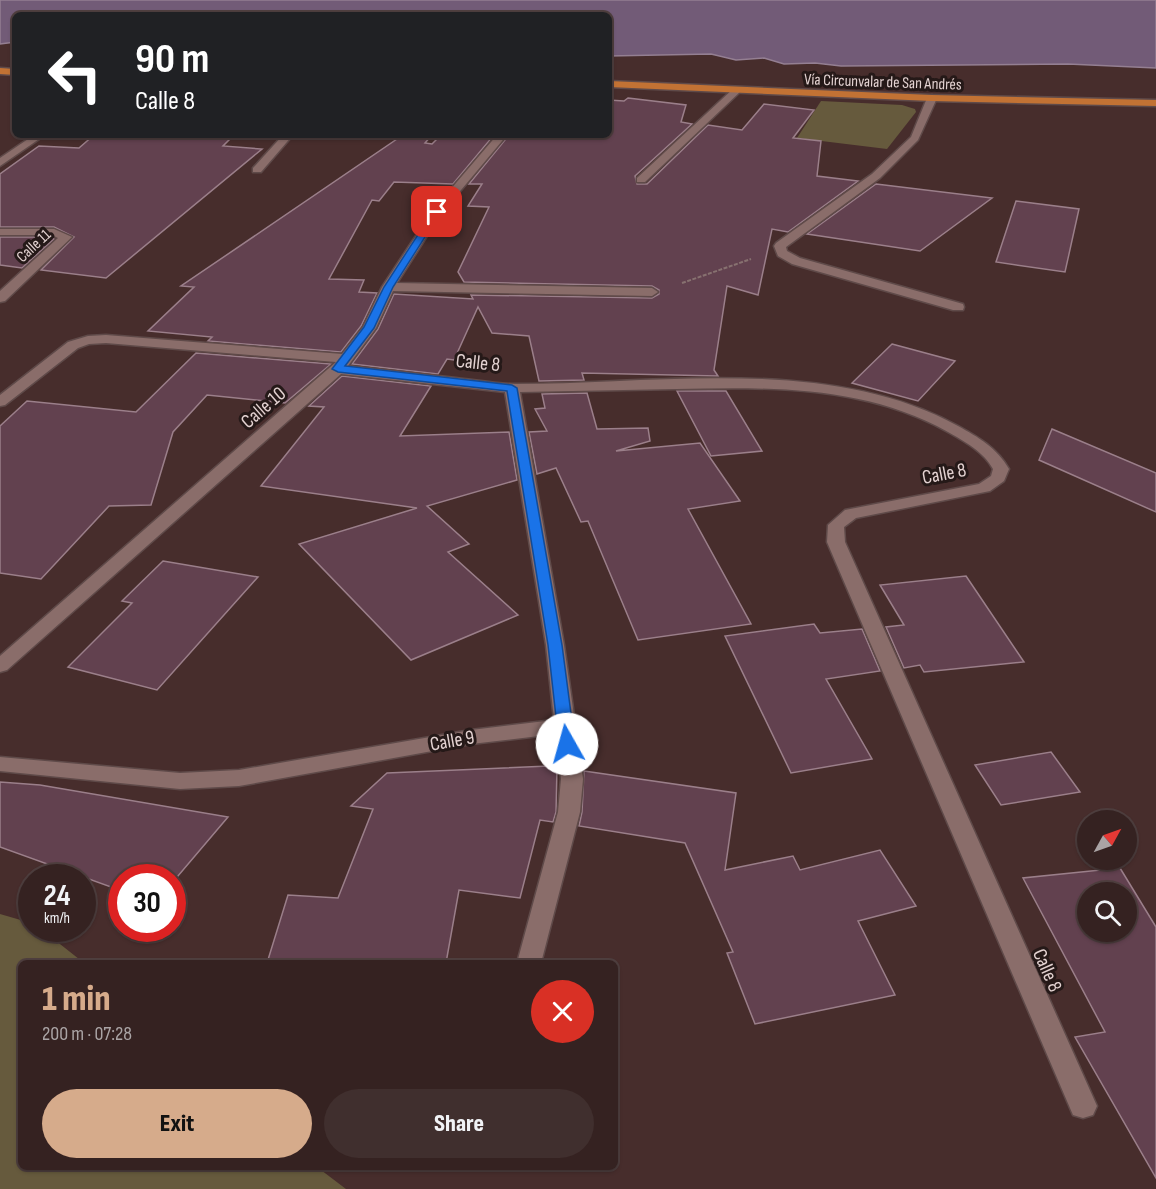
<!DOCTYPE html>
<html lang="en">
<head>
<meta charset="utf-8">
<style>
	:root { --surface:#352221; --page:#402f2e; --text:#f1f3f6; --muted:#aaa4a5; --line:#4f3f3f; --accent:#d6ab8b }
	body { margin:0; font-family:"Sofia Sans Condensed",sans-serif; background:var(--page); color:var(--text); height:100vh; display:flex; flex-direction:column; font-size:22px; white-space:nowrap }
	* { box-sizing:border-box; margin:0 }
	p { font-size:20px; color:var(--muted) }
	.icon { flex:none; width:33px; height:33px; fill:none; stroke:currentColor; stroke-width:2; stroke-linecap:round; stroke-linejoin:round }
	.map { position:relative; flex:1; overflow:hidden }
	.drawer { position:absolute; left:18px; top:960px; width:600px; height:210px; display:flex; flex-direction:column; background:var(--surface); border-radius:9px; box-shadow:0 2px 4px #0004,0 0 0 2px var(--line) }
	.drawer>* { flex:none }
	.guide { position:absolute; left:12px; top:12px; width:600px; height:126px; border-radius:9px; box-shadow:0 2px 4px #0004,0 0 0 2px var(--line); background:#202124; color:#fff; overflow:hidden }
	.needle { width:39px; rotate:50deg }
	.tools { position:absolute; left:1077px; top:810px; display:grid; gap:12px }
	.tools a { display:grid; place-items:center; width:60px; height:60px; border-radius:50%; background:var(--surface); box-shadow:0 2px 4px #0004,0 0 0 2px var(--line); font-size:30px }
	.speed { position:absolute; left:18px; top:864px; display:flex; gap:12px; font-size:30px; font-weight:700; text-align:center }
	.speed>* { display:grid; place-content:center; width:78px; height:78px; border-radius:50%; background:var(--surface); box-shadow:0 2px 4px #0004,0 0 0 2px var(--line); line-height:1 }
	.speed small { font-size:15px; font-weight:400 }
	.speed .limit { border:9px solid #d22; background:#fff; color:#111 }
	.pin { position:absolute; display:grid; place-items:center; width:51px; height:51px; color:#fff; margin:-26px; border-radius:12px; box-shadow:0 3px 9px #0006 }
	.me { position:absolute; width:66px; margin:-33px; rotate:353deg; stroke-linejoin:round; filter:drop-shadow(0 0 4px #0008) }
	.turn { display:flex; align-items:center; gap:21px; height:126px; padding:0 24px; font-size:27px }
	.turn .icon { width:78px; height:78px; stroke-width:2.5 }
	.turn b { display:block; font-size:42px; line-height:51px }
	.round { display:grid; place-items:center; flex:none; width:63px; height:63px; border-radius:32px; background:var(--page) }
	.headline { display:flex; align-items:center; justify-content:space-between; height:102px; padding:0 24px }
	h1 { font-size:36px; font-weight:800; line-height:45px; color:var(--accent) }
	.primary-button { display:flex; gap:12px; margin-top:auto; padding:12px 24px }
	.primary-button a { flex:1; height:69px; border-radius:36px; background:var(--accent); color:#111; font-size:24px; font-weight:800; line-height:69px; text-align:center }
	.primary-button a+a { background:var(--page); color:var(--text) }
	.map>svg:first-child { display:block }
	.green { fill:#665a3d }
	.water { fill:#725b77; stroke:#947f92; stroke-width:1.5 }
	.building { fill:#62414f; stroke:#9b7f8a; stroke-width:1.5; fill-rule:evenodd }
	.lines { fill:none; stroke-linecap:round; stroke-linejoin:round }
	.service-casing { stroke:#5f4a49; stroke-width:3 }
	.minor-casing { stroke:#5f4a49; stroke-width:3 }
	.trunk-casing { stroke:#5f4a49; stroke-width:3 }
	.path { stroke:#877170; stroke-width:2; stroke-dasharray:4 1.5; stroke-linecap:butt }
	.service { fill:#8a6d6a; fill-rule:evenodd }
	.minor { fill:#8a6d6a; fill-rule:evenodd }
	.trunk { fill:#c27234; fill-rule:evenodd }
	.route { fill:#1a73e8; stroke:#114b97; stroke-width:1.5 }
	.labels { text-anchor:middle; stroke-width:6; stroke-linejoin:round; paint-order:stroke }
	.far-street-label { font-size:16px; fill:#e3d2d1; stroke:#251918 }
	.street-label { font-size:20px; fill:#e3d2d1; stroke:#251918 }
</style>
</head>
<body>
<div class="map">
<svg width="1156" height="1189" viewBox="0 0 1156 1189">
	<rect width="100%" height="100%" fill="#472d2c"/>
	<g class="green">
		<path d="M 821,101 L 902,105 L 915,109 L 916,112 L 887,149 L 797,138 Z"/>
		<path d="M 0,914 L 31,923 L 32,928 L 41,929 L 84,963 L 21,963 L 21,1167 L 317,1167 L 346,1189 L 0,1189 Z"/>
	</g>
	<path class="water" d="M 0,0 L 1156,0 L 1156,68 L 1068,64 L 841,66 L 815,63 L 784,64 L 764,58 L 736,60 L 711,54 L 609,56 L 609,15 L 15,15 L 15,42 L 0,44 Z"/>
	<g class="building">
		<path d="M 628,98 L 686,105 L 681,122 L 692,124 L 635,176 L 637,184 L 647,184 L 708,125 L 742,130 L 764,104 L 814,110 L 793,138 L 821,141 L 817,176 L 858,181 L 788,232 L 772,229 L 758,295 L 727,286 L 714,370 L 718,376 L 582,373 L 584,380 L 539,381 L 529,336 L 492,333 L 478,307 L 454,360 L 447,359 L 438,374 L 352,364 L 378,329 L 394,294 L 473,299 L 471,295 L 652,298 L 659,294 L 659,290 L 652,286 L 464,282 L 458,272 L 489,207 L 468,206 L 482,184 L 469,184 L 509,135 L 609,135 L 609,100 L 624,101 Z"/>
		<path d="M 94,135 L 234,135 L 223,146 L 262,149 L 106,278 L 41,270 L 74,237 L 54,227 L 0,227 L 0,174 L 39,146 L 79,148 Z"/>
		<path d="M 403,135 L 432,135 L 425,143 L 432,144 L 441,135 L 494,135 L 453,184 L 394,182 L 379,201 L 372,200 L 329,279 L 364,280 L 359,292 L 377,293 L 361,326 L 341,352 L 208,341 L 212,337 L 148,331 L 194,287 L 181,286 Z"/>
		<path d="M 876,184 L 992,198 L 920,251 L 807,234 Z"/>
		<path d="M 1016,201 L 1079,209 L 1065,272 L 996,262 Z"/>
		<path d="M 0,237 L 51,237 L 54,239 L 22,268 L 0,265 Z"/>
		<path d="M 892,344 L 955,361 L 918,401 L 852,383 Z"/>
		<path d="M 196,353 L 331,364 L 285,403 L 207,395 L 173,432 L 151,505 L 109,506 L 41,579 L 0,573 L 0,426 L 27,401 L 136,412 Z"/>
		<path d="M 342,376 L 431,386 L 400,436 L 509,432 L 517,480 L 427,506 L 469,544 L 448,552 L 518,615 L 411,660 L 299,544 L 417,508 L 261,486 L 324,407 L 309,406 Z"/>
		<path d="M 677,391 L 726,391 L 762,451 L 711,456 Z"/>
		<path d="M 587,393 L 597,429 L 648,428 L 650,441 L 616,451 L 700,443 L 740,501 L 688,509 L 751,624 L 638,640 L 588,521 L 581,522 L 556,468 L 537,474 L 529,432 L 547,431 L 535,409 L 545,408 L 542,394 Z"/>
		<path d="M 1052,429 L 1156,473 L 1156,512 L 1039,460 Z"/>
		<path d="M 163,561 L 258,577 L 157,690 L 68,667 L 132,603 L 122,601 Z"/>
		<path d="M 966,576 L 1024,662 L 924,672 L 920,665 L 904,668 L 886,627 L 904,625 L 880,585 Z"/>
		<path d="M 814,624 L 820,633 L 862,629 L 880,671 L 826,679 L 872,759 L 791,773 L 725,636 Z"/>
		<path d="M 1051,752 L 1080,792 L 1001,805 L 975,765 Z"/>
		<path d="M 549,766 L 557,767 L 556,812 L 553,822 L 540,820 L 520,898 L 459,890 L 446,963 L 267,963 L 288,895 L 338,898 L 373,809 L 351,806 L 387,773 Z"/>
		<path d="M 584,771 L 736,793 L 725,870 L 793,856 L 800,870 L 880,850 L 916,906 L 858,921 L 895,995 L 755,1024 L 727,953 L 733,952 L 685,843 L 579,826 L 582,812 Z"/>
		<path d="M 0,782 L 40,785 L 228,817 L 172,883 L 172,878 L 122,878 L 122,891 L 0,847 Z"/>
		<path d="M 1120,868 L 1156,927 L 1156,1178 L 1075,1037 L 1105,1032 L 1023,878 ZM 1088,892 L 1126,892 L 1126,932 L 1088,932 Z"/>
	</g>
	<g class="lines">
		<g class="service-casing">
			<path id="service" d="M 283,135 L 293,135 L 261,172 L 253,172 L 253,168 Z"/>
		</g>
		<g class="minor-casing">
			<g id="minor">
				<path d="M 734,88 L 742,90 L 645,182 L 637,182 L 637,178 Z"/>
				<path d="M 932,95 L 937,98 L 918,140 L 880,178 L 786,247 L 787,251 L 800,258 L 963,304 L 964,307 L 963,310 L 953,310 L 792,264 L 778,256 L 774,246 L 776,243 L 872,174 L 911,137 L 927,98 Z"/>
				<path d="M 34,135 L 45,135 L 0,166 L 0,158 Z"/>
				<path d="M 497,135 L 507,135 L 441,214 L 397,283 L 652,288 L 658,292 L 652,296 L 393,291 L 376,328 L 348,366 C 384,370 420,374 456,378 C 475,380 495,384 515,384 C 656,384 830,355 958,426 C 978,437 997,448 1009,469 L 1004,481 L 990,491 L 856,518 L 844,527 L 845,542 L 1097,1106 L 1093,1115 L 1083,1118 L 1073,1115 L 827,542 L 828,525 L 845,510 L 979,484 L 991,476 L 993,469 C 984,452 964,441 948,432 C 864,385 769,387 676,389 C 624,390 572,391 520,392 L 564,645 L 583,779 L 580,812 L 541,963 L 517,963 L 558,812 L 561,779 L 556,734 L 471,744 L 239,786 L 180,789 L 0,771 L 0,757 L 180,773 L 239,770 L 471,730 L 554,720 L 546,645 L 505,392 L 341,374 L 7,670 L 0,672 L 0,656 L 336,362 L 106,343 L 89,344 L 78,348 L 5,405 L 0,406 L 0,395 L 68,342 L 88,336 L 106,335 L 342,354 L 363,327 L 382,287 L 433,210 Z"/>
				<path d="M 0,229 L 54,229 L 72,237 L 5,301 L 0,302 L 0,291 L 58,238 L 52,235 L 0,235 Z"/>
			</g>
		</g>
		<g class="trunk-casing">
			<g id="trunk">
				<path d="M 0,68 L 15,69 L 15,75 L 0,74 Z"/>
				<path d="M 609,81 L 932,95 L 1156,100 L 1156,106 L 932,101 L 609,87 Z"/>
			</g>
		</g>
		<path class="path" d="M 682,283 L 751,259"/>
		<use href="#service" class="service"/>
		<use href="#minor" class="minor"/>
		<use href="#trunk" class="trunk"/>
	</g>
	<path class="route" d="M 434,210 L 441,212 L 393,287 L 374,328 L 345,366 L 512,385 L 517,388 L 562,645 L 575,744 L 573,748 L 562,748 L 559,744 L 548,645 L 507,391 L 338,372 L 332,369 L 364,327 L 384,287 Z"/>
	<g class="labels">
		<g class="far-street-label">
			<text transform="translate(883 81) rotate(2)" y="6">Vía Circunvalar de San Andrés</text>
			<text transform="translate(33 245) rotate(-43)" y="6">Calle 11</text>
		</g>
		<g class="street-label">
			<text transform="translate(478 362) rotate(6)" y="7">Calle 8</text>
			<text transform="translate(263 407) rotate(-41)" y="7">Calle 10</text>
			<text transform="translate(944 473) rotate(-11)" y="7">Calle 8</text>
			<text transform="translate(452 740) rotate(-10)" y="7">Calle 9</text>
			<text transform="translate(1048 970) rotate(66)" y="7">Calle 8</text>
		</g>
	</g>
</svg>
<div class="tools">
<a><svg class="needle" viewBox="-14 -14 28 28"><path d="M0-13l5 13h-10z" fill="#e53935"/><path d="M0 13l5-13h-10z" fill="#aaa4a5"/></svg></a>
<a><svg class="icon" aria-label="search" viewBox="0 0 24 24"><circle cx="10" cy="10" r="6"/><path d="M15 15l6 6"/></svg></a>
</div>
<div class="speed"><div>24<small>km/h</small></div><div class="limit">30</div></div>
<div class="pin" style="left:437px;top:212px;background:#d93025"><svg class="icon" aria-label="arrive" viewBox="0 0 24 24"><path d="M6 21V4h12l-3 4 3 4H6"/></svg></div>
<svg class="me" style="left:567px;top:744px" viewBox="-20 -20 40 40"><circle r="19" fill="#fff"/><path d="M0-13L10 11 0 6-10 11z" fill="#1a73e8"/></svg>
<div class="guide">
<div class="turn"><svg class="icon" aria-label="left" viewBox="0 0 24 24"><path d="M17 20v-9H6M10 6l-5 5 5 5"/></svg><div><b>90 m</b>Calle 8</div></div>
</div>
<section class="drawer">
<div class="headline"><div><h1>1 min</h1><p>200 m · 07:28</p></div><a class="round" style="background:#d93025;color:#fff"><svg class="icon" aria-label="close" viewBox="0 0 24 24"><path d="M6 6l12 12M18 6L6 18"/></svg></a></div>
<div class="primary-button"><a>Exit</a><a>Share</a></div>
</section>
</div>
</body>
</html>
